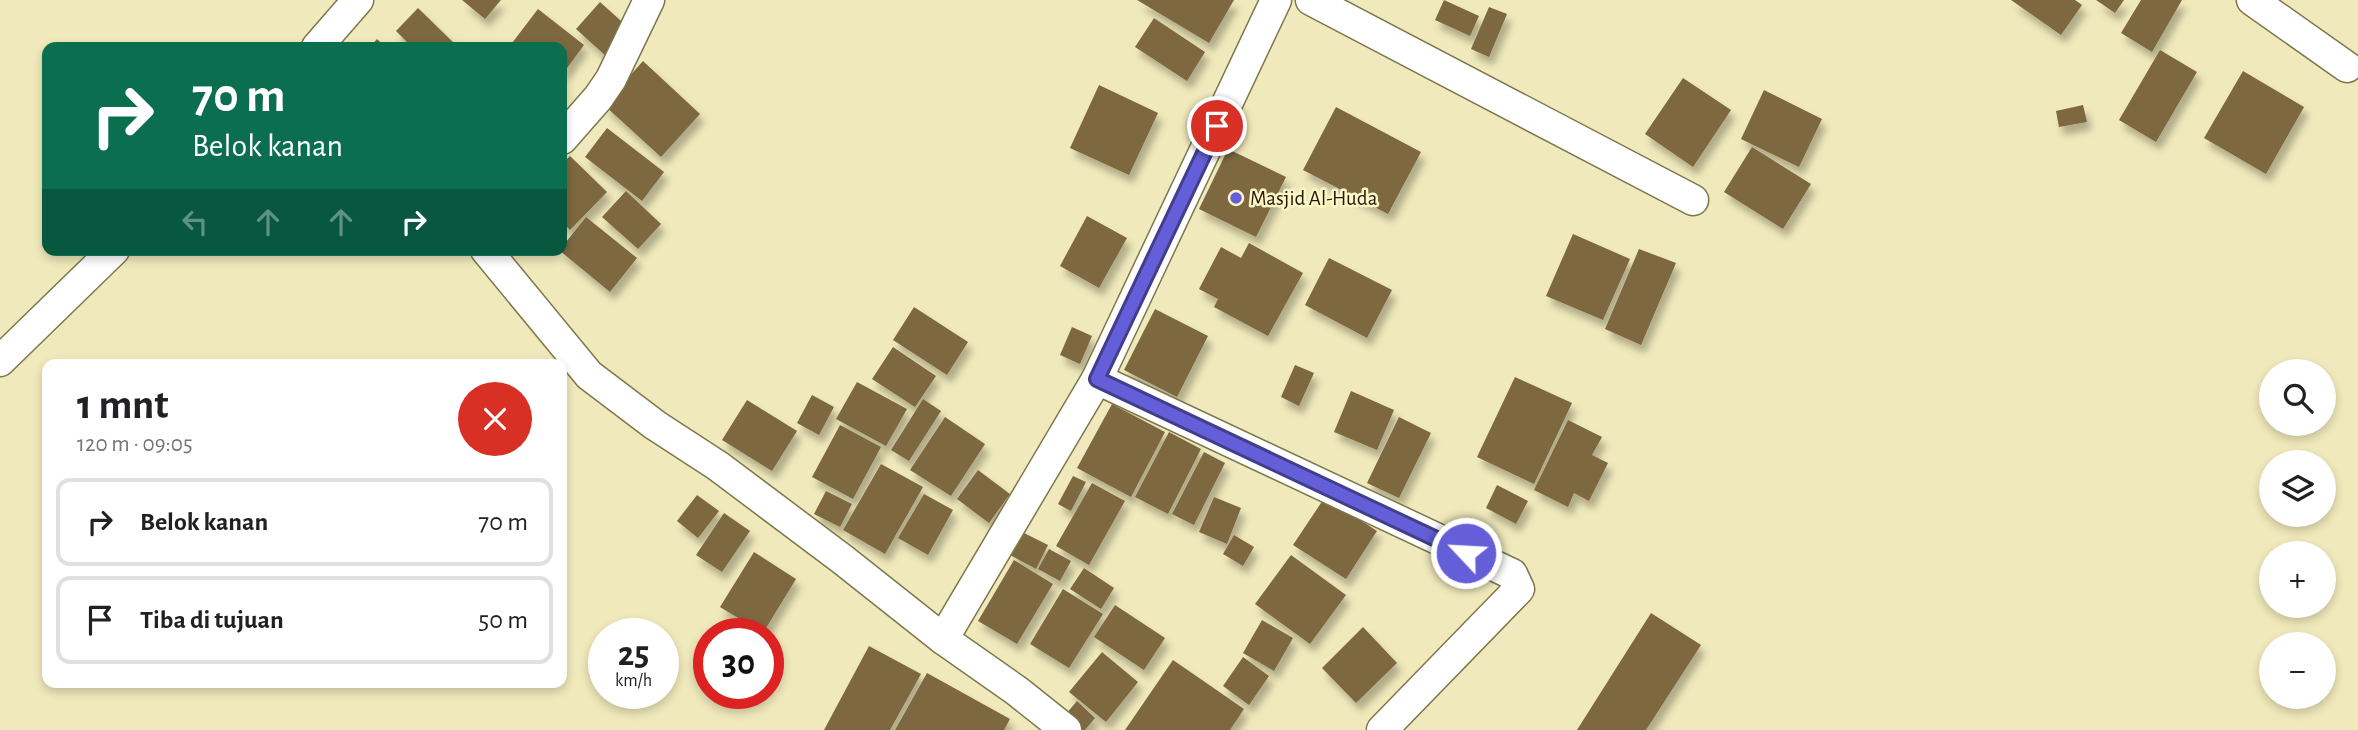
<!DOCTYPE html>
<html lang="id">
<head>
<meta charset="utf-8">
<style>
	:root { --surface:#fff; --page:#f2f2f2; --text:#202124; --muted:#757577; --line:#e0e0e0 }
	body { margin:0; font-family:"Alegreya Sans",sans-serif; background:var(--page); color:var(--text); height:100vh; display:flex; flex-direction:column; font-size:26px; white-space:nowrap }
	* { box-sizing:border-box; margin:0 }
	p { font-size:23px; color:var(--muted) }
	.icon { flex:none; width:38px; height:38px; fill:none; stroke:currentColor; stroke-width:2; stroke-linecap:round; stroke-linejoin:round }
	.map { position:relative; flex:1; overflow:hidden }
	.panel { position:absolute; left:42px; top:359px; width:525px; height:329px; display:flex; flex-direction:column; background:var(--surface); border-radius:14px; box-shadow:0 4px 10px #0003 }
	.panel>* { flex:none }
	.banner { position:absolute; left:42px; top:42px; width:525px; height:214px; border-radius:14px; box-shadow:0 4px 10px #0003; background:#0b6e4f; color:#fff; overflow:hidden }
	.tools { position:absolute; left:2259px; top:359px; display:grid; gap:14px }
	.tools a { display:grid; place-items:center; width:77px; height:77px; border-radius:50%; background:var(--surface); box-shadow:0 4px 10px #0003; font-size:35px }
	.speed { position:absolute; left:588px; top:618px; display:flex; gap:14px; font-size:35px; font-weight:700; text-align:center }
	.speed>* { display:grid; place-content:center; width:91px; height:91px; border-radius:50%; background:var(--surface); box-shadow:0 4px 10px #0003; line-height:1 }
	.speed small { font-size:18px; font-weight:400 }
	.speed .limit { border:10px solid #d22; background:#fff; color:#111 }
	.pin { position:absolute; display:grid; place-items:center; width:60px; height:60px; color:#fff; margin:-30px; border:4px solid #fff; border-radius:50%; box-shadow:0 2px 7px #0007 }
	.me { position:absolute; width:77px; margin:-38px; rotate:295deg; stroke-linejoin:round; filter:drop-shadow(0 0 5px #0008) }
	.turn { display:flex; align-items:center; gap:24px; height:147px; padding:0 35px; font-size:32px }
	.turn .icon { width:91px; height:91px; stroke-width:2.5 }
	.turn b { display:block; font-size:49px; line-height:60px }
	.lanes { display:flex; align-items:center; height:66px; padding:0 35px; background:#0003; justify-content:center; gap:35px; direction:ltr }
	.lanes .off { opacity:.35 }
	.round { display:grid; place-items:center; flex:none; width:74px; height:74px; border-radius:37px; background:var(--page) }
	.head { display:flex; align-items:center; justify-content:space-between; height:119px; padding:0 35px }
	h1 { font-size:42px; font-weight:700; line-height:52px }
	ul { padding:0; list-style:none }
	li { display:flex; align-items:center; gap:21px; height:88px; margin:0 14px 10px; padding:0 21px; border:4px solid var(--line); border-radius:14px }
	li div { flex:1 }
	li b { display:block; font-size:26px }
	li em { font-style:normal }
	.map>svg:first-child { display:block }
	.building { fill:#7d6741; filter:url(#shadow) }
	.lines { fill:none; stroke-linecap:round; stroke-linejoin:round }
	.street-casing { stroke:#7d774c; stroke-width:33 }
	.street { stroke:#fff; stroke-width:30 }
	.route-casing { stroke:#413e8c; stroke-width:18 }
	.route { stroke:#645fd8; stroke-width:12 }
	.poi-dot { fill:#645fd8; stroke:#fdf7c8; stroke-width:2.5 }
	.labels { text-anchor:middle; stroke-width:5; stroke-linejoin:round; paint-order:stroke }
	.poi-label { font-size:21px; fill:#211e0c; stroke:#fdf7c8; text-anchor:start }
</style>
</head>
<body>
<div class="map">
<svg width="2358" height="730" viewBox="0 0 2358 730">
	<defs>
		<filter id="shadow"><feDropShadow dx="4.5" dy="8" stdDeviation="3.5" flood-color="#0004"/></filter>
	</defs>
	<rect width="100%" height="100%" fill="#f0e9bb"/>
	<g class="building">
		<path d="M 462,0 L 501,0 L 485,19 Z"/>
		<path d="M 1137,0 L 1234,0 L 1209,43 Z"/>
		<path d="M 1444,0 L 1479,16 L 1470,36 L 1435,20 Z"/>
		<path d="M 2011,0 L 2075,0 L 2082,5 L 2061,35 Z"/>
		<path d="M 2096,0 L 2124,0 L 2115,13 Z"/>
		<path d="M 2141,0 L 2182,0 L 2152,52 L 2121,33 Z"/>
		<path d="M 600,2 L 630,29 L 606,56 L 576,29 Z"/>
		<path d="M 1489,7 L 1507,14 L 1489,57 L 1471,49 Z"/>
		<path d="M 418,8 L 457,46 L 455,47 L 412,47 L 396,31 Z"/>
		<path d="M 538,9 L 584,45 L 562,75 L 562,47 L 509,47 Z"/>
		<path d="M 1154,18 L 1205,52 L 1187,81 L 1135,47 Z"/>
		<path d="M 377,39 L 386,47 L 370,47 Z"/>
		<path d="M 2160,50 L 2197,72 L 2156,142 L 2119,120 Z"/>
		<path d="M 643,61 L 700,114 L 661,157 L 604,105 Z"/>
		<path d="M 2243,71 L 2304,107 L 2266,174 L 2204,138 Z"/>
		<path d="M 1683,78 L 1731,110 L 1693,167 L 1645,134 Z"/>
		<path d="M 1099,85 L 1158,113 L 1129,175 L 1070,148 Z"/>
		<path d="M 1764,90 L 1822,119 L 1799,167 L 1741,139 Z"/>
		<path d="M 2083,105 L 2087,122 L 2059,127 L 2056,111 Z"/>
		<path d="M 1336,107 L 1421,152 L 1388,214 L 1303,170 Z"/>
		<path d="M 607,128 L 664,172 L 642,201 L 585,157 Z"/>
		<path d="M 1752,147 L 1811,184 L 1783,229 L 1724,192 Z"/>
		<path d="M 1228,149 L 1286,177 L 1256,237 L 1199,209 Z"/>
		<path d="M 570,156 L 607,192 L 570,230 L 562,222 L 562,164 Z"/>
		<path d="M 626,191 L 661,224 L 638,249 L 602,217 Z"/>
		<path d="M 1087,216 L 1127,238 L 1099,288 L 1060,266 Z"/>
		<path d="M 586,217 L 637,258 L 610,292 L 559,250 L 562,250 L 562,247 Z"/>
		<path d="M 1573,234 L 1630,259 L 1603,320 L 1546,296 Z"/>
		<path d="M 1249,243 L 1303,273 L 1268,336 L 1214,307 L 1218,299 L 1199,289 L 1221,247 L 1241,258 Z"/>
		<path d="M 1639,249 L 1676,263 L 1641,345 L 1605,329 Z"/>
		<path d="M 1329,258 L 1392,290 L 1367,338 L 1305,305 Z"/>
		<path d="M 914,307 L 968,342 L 947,375 L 893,340 Z"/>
		<path d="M 1155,309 L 1208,336 L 1177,397 L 1124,370 Z"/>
		<path d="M 1072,327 L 1092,336 L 1080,364 L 1060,355 Z"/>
		<path d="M 893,347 L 936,376 L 915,407 L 872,379 Z"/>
		<path d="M 1295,365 L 1314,373 L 1299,406 L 1281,397 Z"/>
		<path d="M 1515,377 L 1572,403 L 1534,484 L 1477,457 Z"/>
		<path d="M 857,382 L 907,409 L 886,446 L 836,419 Z"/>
		<path d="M 1351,391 L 1394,410 L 1377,450 L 1334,432 Z"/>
		<path d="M 812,395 L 834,407 L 819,435 L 797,423 Z"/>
		<path d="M 923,399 L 941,411 L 909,461 L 891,450 Z"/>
		<path d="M 747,400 L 797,431 L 772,471 L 722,440 Z"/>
		<path d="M 1112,404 L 1165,432 L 1131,497 L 1077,468 Z"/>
		<path d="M 945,417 L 985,444 L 951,496 L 910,470 Z"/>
		<path d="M 1399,417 L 1431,433 L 1399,498 L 1367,483 Z"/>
		<path d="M 1568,420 L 1602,437 L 1592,455 L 1608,463 L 1589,501 L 1574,493 L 1568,507 L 1534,490 Z"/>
		<path d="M 840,425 L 881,447 L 853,499 L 812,477 Z"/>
		<path d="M 1169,432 L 1201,449 L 1168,514 L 1135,497 Z"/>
		<path d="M 1204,452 L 1225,463 L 1194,525 L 1172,514 Z"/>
		<path d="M 881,464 L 923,487 L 885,554 L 843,530 Z"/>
		<path d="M 978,470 L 1010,494 L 989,523 L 957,499 Z"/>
		<path d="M 1073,476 L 1086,482 L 1071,511 L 1058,504 Z"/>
		<path d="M 1092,483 L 1125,501 L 1089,565 L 1056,546 Z"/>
		<path d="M 1497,485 L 1528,501 L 1516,524 L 1486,508 Z"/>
		<path d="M 826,491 L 852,504 L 840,527 L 814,514 Z"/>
		<path d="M 924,494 L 953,510 L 928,555 L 898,538 Z"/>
		<path d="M 697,495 L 719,511 L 698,538 L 677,521 Z"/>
		<path d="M 1214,497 L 1241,508 L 1227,544 L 1199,532 Z"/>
		<path d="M 1325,497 L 1377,531 L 1346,579 L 1293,545 Z"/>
		<path d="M 724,513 L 750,531 L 722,572 L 696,555 Z"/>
		<path d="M 1022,532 L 1048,545 L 1036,569 L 1010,555 Z"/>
		<path d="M 1234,535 L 1254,547 L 1243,566 L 1223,554 Z"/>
		<path d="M 1049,549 L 1071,561 L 1060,581 L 1038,569 Z"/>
		<path d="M 754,552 L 796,579 L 763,633 L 720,607 Z"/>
		<path d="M 1291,555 L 1346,595 L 1310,644 L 1255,604 Z"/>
		<path d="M 1014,560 L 1053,584 L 1017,644 L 978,621 Z"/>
		<path d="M 1084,568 L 1114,588 L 1101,609 L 1070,589 Z"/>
		<path d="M 1063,589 L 1103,614 L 1069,668 L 1030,644 Z"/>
		<path d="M 1115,605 L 1165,638 L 1144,670 L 1094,637 Z"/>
		<path d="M 1651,613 L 1701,645 L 1646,730 L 1577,730 Z"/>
		<path d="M 1262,620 L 1293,638 L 1274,671 L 1243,653 Z"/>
		<path d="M 1363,627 L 1397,663 L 1356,703 L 1322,668 Z"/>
		<path d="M 869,646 L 921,674 L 890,730 L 824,730 Z"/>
		<path d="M 1102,652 L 1138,682 L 1106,722 L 1069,692 Z"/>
		<path d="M 1243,657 L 1269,676 L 1249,705 L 1223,686 Z"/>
		<path d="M 1173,660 L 1244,709 L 1230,730 L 1125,730 Z"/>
		<path d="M 927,673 L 1010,719 L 1004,730 L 895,730 Z"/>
		<path d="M 1077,701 L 1095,718 L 1085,730 L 1082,730 L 1065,715 Z"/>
	</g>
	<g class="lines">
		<g class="street-casing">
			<g id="street">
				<path d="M 1311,0 L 1693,200"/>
				<path d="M 2252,0 L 2347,67"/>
				<path d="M 317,47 L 358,0"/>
				<path d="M 562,139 L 598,98 L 611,79 L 649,0"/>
				<path d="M 486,250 L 589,375 L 655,425 L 718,466 L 842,559 L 943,639 L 1017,691 L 1066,730"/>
				<path d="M 0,361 L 114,250"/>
				<path d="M 1097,379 L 1512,574 L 1519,589 L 1382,730"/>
				<path d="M 943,639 L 1097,379 L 1276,0"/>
			</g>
		</g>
		<use href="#street" class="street"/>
	</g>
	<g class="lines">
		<g class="route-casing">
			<path id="route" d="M 1217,126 L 1097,379 L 1466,553"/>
		</g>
		<use href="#route" class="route"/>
	</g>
	<circle class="poi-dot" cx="1236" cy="198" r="7"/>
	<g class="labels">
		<g class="poi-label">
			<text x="1250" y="205">Masjid Al-Huda</text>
		</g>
	</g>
</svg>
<div class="tools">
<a><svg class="icon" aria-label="search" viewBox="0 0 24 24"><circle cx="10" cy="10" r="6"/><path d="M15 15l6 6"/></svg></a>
<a><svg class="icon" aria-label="layers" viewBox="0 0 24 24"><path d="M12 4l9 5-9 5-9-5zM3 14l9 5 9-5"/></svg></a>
<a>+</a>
<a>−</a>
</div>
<div class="speed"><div>25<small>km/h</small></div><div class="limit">30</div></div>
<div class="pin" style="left:1217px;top:126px;background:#d93025"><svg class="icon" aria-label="arrive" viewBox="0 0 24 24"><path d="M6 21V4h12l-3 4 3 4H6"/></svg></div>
<svg class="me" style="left:1466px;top:553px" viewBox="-20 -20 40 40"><circle r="17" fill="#645fd8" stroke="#fff" stroke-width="3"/><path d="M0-11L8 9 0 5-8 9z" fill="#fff"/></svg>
<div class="banner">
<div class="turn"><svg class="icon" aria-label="right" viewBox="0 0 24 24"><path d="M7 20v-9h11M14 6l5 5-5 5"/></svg><div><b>70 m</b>Belok kanan</div></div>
<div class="lanes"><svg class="icon off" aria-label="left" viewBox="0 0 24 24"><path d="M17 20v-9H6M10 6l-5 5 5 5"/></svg><svg class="icon off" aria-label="ahead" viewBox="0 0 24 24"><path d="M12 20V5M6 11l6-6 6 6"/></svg><svg class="icon off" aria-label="ahead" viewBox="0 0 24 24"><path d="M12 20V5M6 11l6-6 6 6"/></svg><svg class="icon" aria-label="right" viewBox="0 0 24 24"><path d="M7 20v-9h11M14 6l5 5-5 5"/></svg></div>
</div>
<section class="panel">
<div class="head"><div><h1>1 mnt</h1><p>120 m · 09:05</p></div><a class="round" style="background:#d93025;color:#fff"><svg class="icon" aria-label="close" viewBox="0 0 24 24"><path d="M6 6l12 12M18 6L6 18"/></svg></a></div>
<ul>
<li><svg class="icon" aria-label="right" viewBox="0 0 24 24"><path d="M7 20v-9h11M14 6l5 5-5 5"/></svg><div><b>Belok kanan</b></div><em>70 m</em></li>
<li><svg class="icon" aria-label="arrive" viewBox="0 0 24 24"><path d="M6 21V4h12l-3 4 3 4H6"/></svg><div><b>Tiba di tujuan</b></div><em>50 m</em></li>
</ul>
</section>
</div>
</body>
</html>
